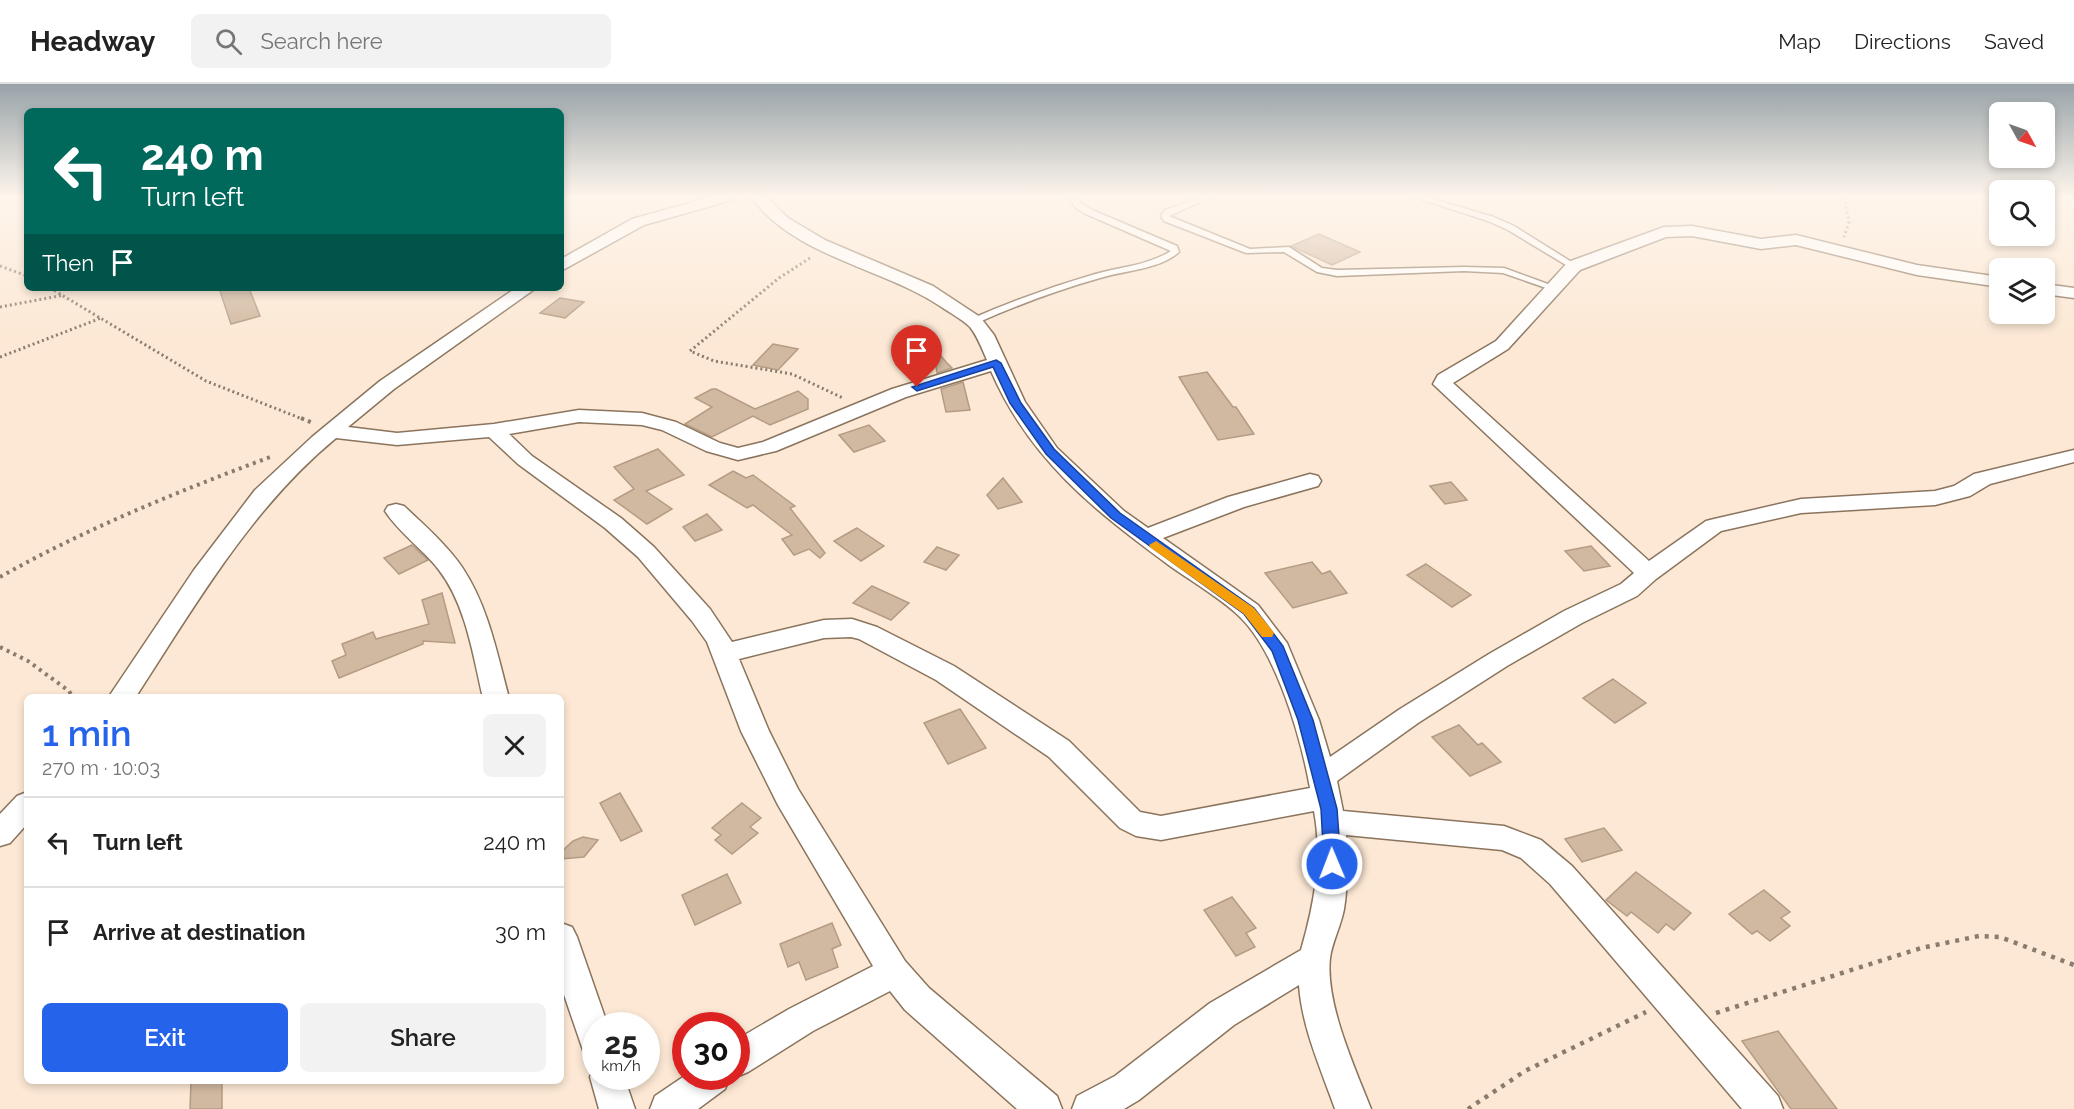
<!DOCTYPE html>
<html lang="en">
<head>
<meta charset="utf-8">
<style>
	:root { --surface:#fff; --page:#f2f2f2; --text:#222; --muted:#767676; --line:#e0e0e0; --accent:#2563eb }
	body { margin:0; font-family:Raleway,sans-serif; background:var(--page); color:var(--text); height:100vh; display:flex; flex-direction:column; font-size:22px; white-space:nowrap }
	* { box-sizing:border-box; margin:0 }
	p { font-size:20px; color:var(--muted) }
	.icon { flex:none; width:33px; height:33px; fill:none; stroke:currentColor; stroke-width:2; stroke-linecap:round; stroke-linejoin:round }
	.map { position:relative; flex:1; overflow:hidden }
	.side { position:absolute; left:24px; top:610px; width:540px; height:390px; display:flex; flex-direction:column; background:var(--surface); border-radius:9px; box-shadow:0 3px 9px #0003 }
	.side>* { flex:none }
	.banner { position:absolute; left:24px; top:24px; width:540px; height:183px; border-radius:9px; box-shadow:0 3px 9px #0003; background:#00695c; color:#fff; overflow:hidden }
	.needle { width:39px; rotate:130deg }
	.buttons { position:absolute; left:1989px; top:18px; display:grid; gap:12px }
	.buttons a { display:grid; place-items:center; width:66px; height:66px; border-radius:9px; background:var(--surface); box-shadow:0 3px 9px #0003; font-size:30px }
	.speed { position:absolute; left:582px; top:928px; display:flex; gap:12px; font-size:30px; font-weight:700; text-align:center }
	.speed>* { display:grid; place-content:center; width:78px; height:78px; border-radius:50%; background:var(--surface); box-shadow:0 3px 9px #0003; line-height:1 }
	.speed small { font-size:15px; font-weight:400 }
	.speed .limit { border:9px solid #d22; background:#fff; color:#111 }
	.pin { position:absolute; display:grid; place-items:center; width:51px; height:51px; color:#fff; margin:-62px -26px; border-radius:50% 50% 50% 0; rotate:-45deg; box-shadow:0 0 6px #0007 }
	.pin .icon { rotate:45deg }
	.me { position:absolute; width:66px; margin:-33px; rotate:359deg; stroke-linejoin:round; filter:drop-shadow(0 0 4px #0008) }
	.turn { display:flex; align-items:center; gap:21px; height:126px; padding:0 18px; font-size:27px }
	.turn .icon { width:78px; height:78px; stroke-width:2.5 }
	.turn b { display:block; font-size:42px; line-height:51px }
	.then { display:flex; align-items:center; height:57px; padding:0 18px; background:#0003; gap:12px; font-size:22px }
	.round { display:grid; place-items:center; flex:none; width:63px; height:63px; border-radius:9px; background:var(--page) }
	.overview { display:flex; align-items:center; justify-content:space-between; height:102px; padding:0 18px }
	h1 { font-size:36px; font-weight:600; line-height:45px; color:var(--accent) }
	.primary-button { display:flex; gap:12px; margin-top:auto; padding:12px 18px }
	.primary-button a { flex:1; height:69px; border-radius:9px; background:var(--accent); color:#fff; font-size:24px; font-weight:600; line-height:69px; text-align:center }
	.primary-button a+a { background:var(--page); color:var(--text) }
	ul { padding:0; list-style:none }
	li { display:flex; align-items:center; gap:18px; height:90px; padding:0 18px; border-top:2px solid var(--line) }
	li div { flex:1 }
	li b { display:block; font-size:22px }
	li em { font-style:normal }
	header { display:flex; align-items:center; gap:36px; box-sizing:border-box; height:84px; padding:0 30px; background:var(--surface); border-bottom:2px solid var(--line) }
	header strong { font-size:28px }
	nav { display:flex; gap:33px; margin-inline-start:auto; font-size:21px }
	.search { width:420px; height:54px; background:var(--page); display:flex; align-items:center; gap:15px; box-sizing:border-box; padding:0 21px; border-radius:9px; color:var(--muted); font-size:22px }
	.map>svg:first-child { display:block }
	.building { fill:#d1b8a0; stroke:#b49c84; stroke-width:1.5 }
	.lines { fill:none; stroke-linecap:round; stroke-linejoin:round }
	.lane-casing { stroke:#8a745d; stroke-width:3 }
	.street-casing { stroke:#8a745d; stroke-width:3 }
	.path-far2 { stroke:#897b6d; stroke-width:3; stroke-dasharray:2 3; stroke-linecap:butt }
	.path-far1 { stroke:#897b6d; stroke-width:4; stroke-dasharray:3 4.5; stroke-linecap:butt }
	.path { stroke:#897b6d; stroke-width:4.5; stroke-dasharray:4 6; stroke-linecap:butt }
	.lane { fill:#fff; fill-rule:evenodd }
	.street { fill:#fff; fill-rule:evenodd }
	.route { fill:#2563eb; stroke:#184099; stroke-width:1.5 }
	.slow { fill:#f59e0b }
</style>
</head>
<body>
<header>
<strong>Headway</strong>
<div class="search"><svg class="icon" aria-label="search" viewBox="0 0 24 24"><circle cx="10" cy="10" r="6"/><path d="M15 15l6 6"/></svg>Search here</div>
<nav><a>Map</a><a>Directions</a><a>Saved</a></nav>
</header>
<div class="map">
<svg width="2074" height="1025" viewBox="0 0 2074 1025">
	<rect width="100%" height="100%" fill="#fce8d4"/>
	<g class="building">
		<path d="M 1319,150 L 1360,168 L 1332,181 L 1291,162 Z"/>
		<path d="M 219,204 L 249,204 L 260,232 L 231,240 Z"/>
		<path d="M 560,214 L 584,218 L 565,234 L 540,229 Z"/>
		<path d="M 930,259 L 947,279 L 952,284 L 937,289 L 936,282 L 919,287 L 901,266 Z"/>
		<path d="M 773,260 L 798,265 L 778,286 L 753,281 Z"/>
		<path d="M 1207,288 L 1233,323 L 1236,323 L 1254,350 L 1218,356 L 1179,293 Z"/>
		<path d="M 963,298 L 970,326 L 946,328 L 941,305 Z"/>
		<path d="M 712,305 L 716,305 L 755,325 L 798,307 L 808,315 L 808,325 L 770,341 L 753,332 L 712,353 L 685,340 L 712,323 L 695,314 Z"/>
		<path d="M 869,341 L 885,357 L 854,368 L 839,351 Z"/>
		<path d="M 658,365 L 684,391 L 646,407 L 672,425 L 647,440 L 614,416 L 634,405 L 614,383 Z"/>
		<path d="M 733,387 L 746,394 L 753,391 L 795,422 L 790,424 L 825,469 L 820,474 L 809,465 L 794,471 L 782,455 L 792,451 L 753,421 L 747,424 L 709,401 Z"/>
		<path d="M 1003,394 L 1022,418 L 998,425 L 987,411 Z"/>
		<path d="M 1451,398 L 1467,416 L 1445,420 L 1430,402 Z"/>
		<path d="M 707,430 L 722,446 L 695,457 L 683,443 Z"/>
		<path d="M 857,444 L 884,462 L 861,477 L 834,457 Z"/>
		<path d="M 412,461 L 428,476 L 399,490 L 384,474 Z"/>
		<path d="M 1591,462 L 1610,482 L 1584,487 L 1565,467 Z"/>
		<path d="M 937,463 L 959,471 L 946,486 L 924,478 Z"/>
		<path d="M 1312,478 L 1322,490 L 1330,487 L 1347,509 L 1293,524 L 1265,489 Z"/>
		<path d="M 1426,480 L 1471,511 L 1452,523 L 1407,491 Z"/>
		<path d="M 872,502 L 909,519 L 891,536 L 853,519 Z"/>
		<path d="M 442,509 L 455,559 L 423,557 L 423,560 L 339,594 L 332,577 L 346,571 L 342,560 L 373,548 L 376,555 L 429,540 L 422,516 Z"/>
		<path d="M 1613,595 L 1646,619 L 1615,639 L 1583,614 Z"/>
		<path d="M 960,625 L 986,664 L 948,680 L 924,639 Z"/>
		<path d="M 1459,641 L 1478,661 L 1482,659 L 1501,678 L 1470,692 L 1432,653 Z"/>
		<path d="M 620,709 L 642,747 L 621,757 L 600,719 Z"/>
		<path d="M 742,719 L 761,734 L 750,743 L 758,749 L 732,770 L 715,756 L 721,751 L 712,744 Z"/>
		<path d="M 1604,744 L 1622,766 L 1582,778 L 1565,755 Z"/>
		<path d="M 583,753 L 598,756 L 584,773 L 561,775 L 561,768 L 573,757 Z"/>
		<path d="M 1636,788 L 1691,829 L 1674,846 L 1666,840 L 1658,849 L 1631,828 L 1627,832 L 1606,816 Z"/>
		<path d="M 727,790 L 741,819 L 695,841 L 682,811 Z"/>
		<path d="M 1764,806 L 1790,828 L 1781,834 L 1790,842 L 1770,857 L 1757,847 L 1752,850 L 1729,830 Z"/>
		<path d="M 1232,813 L 1256,844 L 1246,849 L 1255,863 L 1236,872 L 1204,826 Z"/>
		<path d="M 832,839 L 841,861 L 832,865 L 838,883 L 806,896 L 799,878 L 788,883 L 780,860 Z"/>
		<path d="M 1778,947 L 1837,1025 L 1791,1025 L 1742,957 Z"/>
		<path d="M 191,998 L 222,998 L 222,1025 L 190,1025 Z"/>
	</g>
	<g class="lines">
		<g class="lane-casing">
			<g id="lane">
				<path d="M 1068,113 L 1076,113 L 1082,120 L 1092,126 L 1177,162 L 1179,168 C 1159,186 1125,186 1100,194 C 1058,206 1017,221 977,239 L 971,239 L 971,235 C 1010,218 1051,203 1092,191 C 1118,183 1147,182 1171,167 L 1086,130 L 1076,124 Z"/>
				<path d="M 1201,113 L 1211,113 L 1169,132 L 1250,165 L 1289,163 L 1322,184 L 1337,186 L 1464,183 L 1504,184 L 1556,203 L 1549,205 L 1503,189 L 1464,187 L 1337,192 L 1317,188 L 1284,168 L 1246,169 L 1164,137 L 1161,132 L 1165,126 Z"/>
				<path d="M 1414,113 L 1425,113 L 1494,133 L 1514,142 L 1578,182 L 1571,184 L 1508,146 L 1488,137 Z"/>
			</g>
		</g>
		<g class="street-casing">
			<g id="street">
				<path d="M 711,113 L 735,113 L 732,116 L 644,141 L 561,187 L 561,175 L 632,135 Z"/>
				<path d="M 751,113 L 767,113 L 788,134 L 825,156 L 933,202 L 980,233 L 994,251 L 1025,318 L 1057,364 L 1124,427 L 1148,444 L 1228,413 L 1310,390 L 1318,392 L 1321,397 L 1318,402 L 1244,423 L 1163,454 L 1258,521 L 1287,559 L 1319,636 L 1330,673 L 1400,625 L 1489,570 L 1564,527 L 1621,500 L 1634,489 L 1433,300 L 1438,291 L 1496,257 L 1568,178 L 1664,143 L 1692,142 L 1761,155 L 1796,151 L 1917,181 L 2000,193 L 2000,203 L 1917,191 L 1796,161 L 1761,165 L 1692,152 L 1666,153 L 1580,186 L 1508,265 L 1453,299 L 1649,477 L 1706,437 L 1714,435 L 1801,415 L 1935,407 L 1954,402 L 1974,390 L 2074,366 L 2074,378 L 1990,400 L 1970,412 L 1935,421 L 1801,429 L 1721,447 L 1656,495 L 1637,512 L 1582,539 L 1507,582 L 1418,639 L 1337,697 L 1343,727 L 1504,742 L 1541,756 L 1572,782 L 1778,1012 L 1783,1025 L 1742,1025 L 1550,800 L 1521,774 L 1502,766 L 1346,751 C 1347,776 1348,801 1344,825 C 1341,842 1332,858 1330,874 C 1325,919 1355,984 1371,1025 L 1335,1025 C 1321,985 1302,944 1299,901 L 1234,941 L 1139,1016 L 1124,1025 L 1072,1025 L 1077,1012 L 1115,992 L 1210,919 L 1301,866 C 1314,821 1323,774 1314,727 L 1161,756 L 1136,752 L 1120,744 L 1049,673 L 936,596 L 859,555 L 851,553 L 824,554 L 739,575 L 769,647 L 798,705 L 905,877 L 929,904 L 1057,1012 L 1062,1025 L 1017,1025 L 905,926 L 890,907 L 813,947 L 748,988 L 736,993 L 736,956 L 789,925 L 873,882 L 778,721 L 741,647 L 707,558 L 692,537 L 638,473 L 605,444 L 518,380 L 489,353 L 397,361 L 336,354 C 251,424 195,522 135,614 L 108,614 L 194,486 L 255,406 L 312,353 L 380,297 L 516,204 L 536,204 L 394,305 L 348,343 L 397,349 L 494,340 L 579,326 L 642,329 L 676,338 L 720,359 L 738,364 L 763,358 L 892,305 L 987,276 C 982,265 978,253 970,243 C 962,235 950,229 940,222 C 881,183 795,173 751,113 ZM 991,287 C 1029,375 1095,427 1170,482 C 1191,497 1222,515 1240,533 C 1277,569 1301,654 1310,704 L 1161,732 L 1140,728 L 1069,657 L 954,582 L 877,543 L 852,535 L 824,536 L 732,558 L 710,525 L 654,463 L 621,434 L 532,372 L 509,350 L 579,338 L 642,341 L 662,346 L 706,367 L 738,376 L 776,367 L 906,313 Z"/>
				<path d="M 2044,200 L 2074,204 L 2074,214 L 2044,210 Z"/>
				<path d="M 396,420 L 404,422 C 424,441 446,460 462,483 C 488,522 497,569 509,614 L 483,614 C 473,571 466,521 439,486 C 423,465 399,449 385,427 L 388,422 Z"/>
				<path d="M 27,708 L 27,740 L 10,759 L 0,762 L 0,730 L 17,712 Z"/>
				<path d="M 561,839 L 572,843 L 577,853 L 608,942 L 596,942 L 596,973 L 584,969 L 561,902 Z"/>
				<path d="M 595,981 L 596,993 L 624,993 L 635,1025 L 599,1025 L 590,993 Z"/>
				<path d="M 686,991 L 730,993 L 725,1005 L 698,1025 L 650,1025 L 655,1012 Z"/>
			</g>
		</g>
		<g class="path-far2">
			<path d="M 1844,113 L 1849,138 L 1844,153"/>
			<path d="M 810,174 L 779,194 L 690,267 L 714,277 L 792,290 L 843,314"/>
			<path d="M 0,182 L 27,192"/>
			<path d="M 50,204 L 206,297 L 305,336"/>
			<path d="M 0,223 L 64,211"/>
			<path d="M 0,273 L 101,234"/>
		</g>
		<g class="path-far1">
			<path d="M 301,334 L 313,339"/>
			<path d="M 0,493 C 87,444 179,407 273,372"/>
			<path d="M 0,563 L 28,577 L 69,607 L 73,614"/>
		</g>
		<g class="path">
			<path d="M 1716,929 L 1921,864 L 1979,852 L 2000,853 L 2074,881"/>
			<path d="M 1468,1025 L 1525,987 L 1646,928"/>
		</g>
		<use href="#lane" class="lane"/>
		<use href="#street" class="street"/>
	</g>
	<linearGradient id="sky" x2="0" y2="1"><stop stop-color="#98a3a8"/><stop offset="0.44" stop-color="#fef5ec"/><stop offset="1" stop-color="#fef5ec" stop-opacity="0"/></linearGradient>
	<rect width="2074" height="256" fill="url(#sky)"/>
	<path class="route" d="M 996,276 L 1001,279 L 1021,319 L 1054,365 L 1120,429 L 1254,524 L 1283,562 L 1313,636 L 1337,725 L 1341,780 L 1338,785 L 1332,787 L 1326,785 L 1324,780 L 1321,725 L 1298,636 L 1272,567 L 1244,530 L 1111,434 L 1046,370 L 1010,319 L 993,283 L 917,307 L 912,303 Z"/>
	<path class="slow" d="M 1156,457 L 1254,524 L 1272,546 L 1274,549 L 1272,553 L 1262,553 L 1244,530 L 1151,464 L 1149,461 Z"/>
</svg>
<div class="buttons">
<a><svg class="needle" viewBox="-14 -14 28 28"><path d="M0-13l5 13h-10z" fill="#e53935"/><path d="M0 13l5-13h-10z" fill="#767676"/></svg></a>
<a><svg class="icon" aria-label="search" viewBox="0 0 24 24"><circle cx="10" cy="10" r="6"/><path d="M15 15l6 6"/></svg></a>
<a><svg class="icon" aria-label="layers" viewBox="0 0 24 24"><path d="M12 4l9 5-9 5-9-5zM3 14l9 5 9-5"/></svg></a>
</div>
<div class="speed"><div>25<small>km/h</small></div><div class="limit">30</div></div>
<div class="pin" style="left:917px;top:303px;background:#d93025"><svg class="icon" aria-label="arrive" viewBox="0 0 24 24"><path d="M6 21V4h12l-3 4 3 4H6"/></svg></div>
<svg class="me" style="left:1332px;top:780px" viewBox="-20 -20 40 40"><circle r="17" fill="#2563eb" stroke="#fff" stroke-width="3"/><path d="M0-11L8 9 0 5-8 9z" fill="#fff"/></svg>
<div class="banner">
<div class="turn"><svg class="icon" aria-label="left" viewBox="0 0 24 24"><path d="M17 20v-9H6M10 6l-5 5 5 5"/></svg><div><b>240 m</b>Turn left</div></div>
<div class="then">Then<svg class="icon" aria-label="arrive" viewBox="0 0 24 24"><path d="M6 21V4h12l-3 4 3 4H6"/></svg></div>
</div>
<section class="side">
<div class="overview"><div><h1>1 min</h1><p>270 m · 10:03</p></div><a class="round"><svg class="icon" aria-label="close" viewBox="0 0 24 24"><path d="M6 6l12 12M18 6L6 18"/></svg></a></div>
<ul>
<li><svg class="icon" aria-label="left" viewBox="0 0 24 24"><path d="M17 20v-9H6M10 6l-5 5 5 5"/></svg><div><b>Turn left</b></div><em>240 m</em></li>
<li><svg class="icon" aria-label="arrive" viewBox="0 0 24 24"><path d="M6 21V4h12l-3 4 3 4H6"/></svg><div><b>Arrive at destination</b></div><em>30 m</em></li>
</ul>
<div class="primary-button"><a>Exit</a><a>Share</a></div>
</section>
</div>
</body>
</html>
